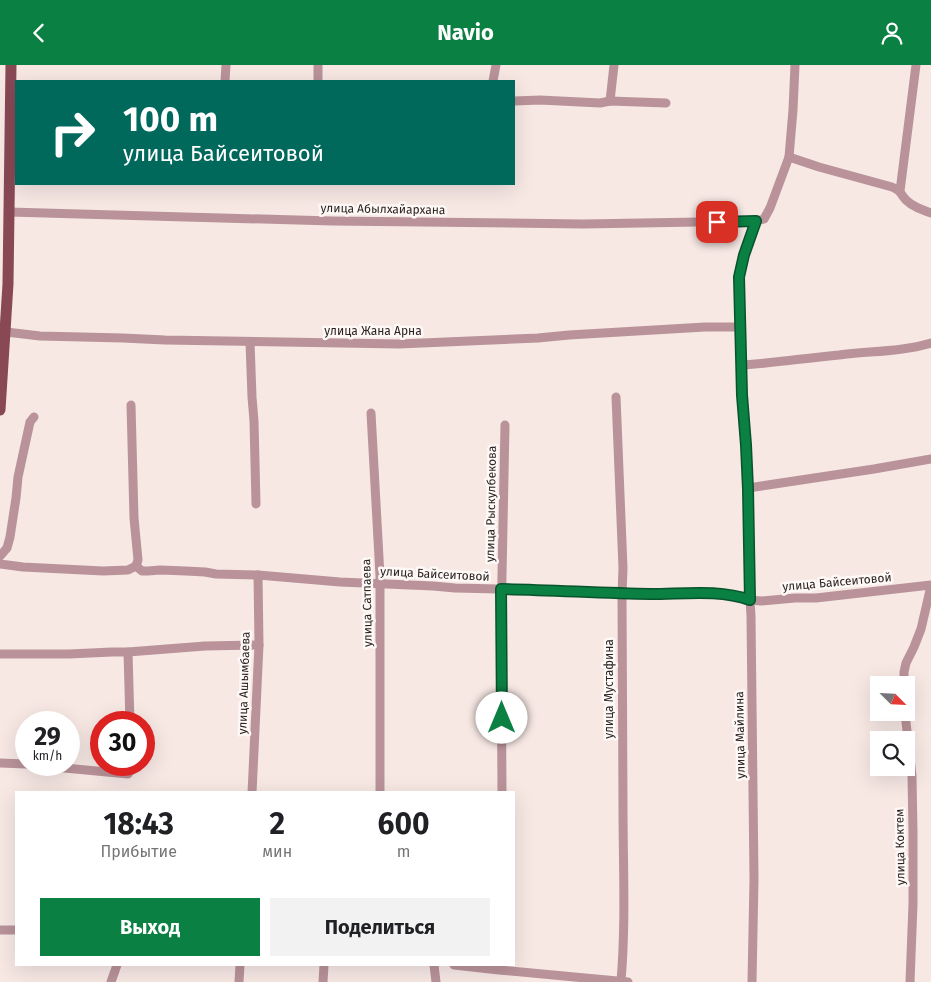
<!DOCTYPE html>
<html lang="ru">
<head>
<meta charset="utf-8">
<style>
	:root { --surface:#fff; --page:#f2f2f2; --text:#202124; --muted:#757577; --accent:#0b8043 }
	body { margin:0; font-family:"Fira Sans",sans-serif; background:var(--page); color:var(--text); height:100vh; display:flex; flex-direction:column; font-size:19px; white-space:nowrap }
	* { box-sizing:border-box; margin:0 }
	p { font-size:16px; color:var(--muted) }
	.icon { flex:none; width:28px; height:28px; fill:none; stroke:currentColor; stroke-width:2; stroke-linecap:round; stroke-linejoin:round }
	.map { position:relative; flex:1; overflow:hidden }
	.side { position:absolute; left:15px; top:726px; width:500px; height:175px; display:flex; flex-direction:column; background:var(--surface); border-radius:0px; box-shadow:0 5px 20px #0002 }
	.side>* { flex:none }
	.banner { position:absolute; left:15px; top:15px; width:500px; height:105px; border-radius:0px; box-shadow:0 5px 20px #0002; background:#00695c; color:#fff; overflow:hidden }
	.needle { width:32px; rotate:114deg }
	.fabs { position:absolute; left:870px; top:611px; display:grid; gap:10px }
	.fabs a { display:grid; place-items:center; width:45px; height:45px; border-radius:0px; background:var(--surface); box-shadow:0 5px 20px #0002; font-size:25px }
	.speed { position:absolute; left:15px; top:646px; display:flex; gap:10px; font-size:25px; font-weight:700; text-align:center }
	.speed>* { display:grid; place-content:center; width:65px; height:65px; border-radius:50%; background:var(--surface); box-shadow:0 5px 20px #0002; line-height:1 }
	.speed small { font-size:12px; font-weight:400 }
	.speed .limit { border:8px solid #d22; background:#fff; color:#111 }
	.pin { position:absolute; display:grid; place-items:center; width:42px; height:42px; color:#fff; margin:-21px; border-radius:10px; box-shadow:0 2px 8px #0006 }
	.me { position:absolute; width:55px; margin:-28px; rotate:0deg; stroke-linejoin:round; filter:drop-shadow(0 0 4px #0008) }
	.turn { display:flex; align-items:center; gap:18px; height:105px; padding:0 25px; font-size:22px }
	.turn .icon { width:65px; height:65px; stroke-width:2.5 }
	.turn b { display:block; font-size:35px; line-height:42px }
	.eta { display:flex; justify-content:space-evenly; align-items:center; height:85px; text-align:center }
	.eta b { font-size:30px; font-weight:700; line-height:35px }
	.cta { display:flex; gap:10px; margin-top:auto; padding:10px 25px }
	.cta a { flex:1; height:58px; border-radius:0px; background:var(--accent); color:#fff; font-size:20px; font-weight:700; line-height:58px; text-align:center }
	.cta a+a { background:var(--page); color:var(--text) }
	header { display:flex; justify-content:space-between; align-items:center; height:65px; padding:0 25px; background:var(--accent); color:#fff; font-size:22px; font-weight:700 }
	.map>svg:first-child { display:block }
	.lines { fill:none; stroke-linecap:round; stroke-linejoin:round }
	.minor { stroke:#b99399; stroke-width:9 }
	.major { stroke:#884955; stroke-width:11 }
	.route-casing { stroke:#07532c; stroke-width:12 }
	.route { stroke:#0b8043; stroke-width:9 }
	.labels { text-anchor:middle; stroke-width:5; stroke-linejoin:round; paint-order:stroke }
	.street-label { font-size:12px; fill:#2a2423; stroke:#fef8f6 }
</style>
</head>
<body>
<header><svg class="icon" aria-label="back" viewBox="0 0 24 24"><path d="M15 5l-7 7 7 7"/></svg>Navio<svg class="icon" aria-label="person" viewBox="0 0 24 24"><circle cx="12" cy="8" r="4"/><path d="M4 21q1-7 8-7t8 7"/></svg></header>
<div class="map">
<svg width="931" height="917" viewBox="0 0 931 917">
	<rect width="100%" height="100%" fill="#f7e8e4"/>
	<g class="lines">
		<g class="minor">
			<path d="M 225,16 L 226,0"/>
			<path d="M 318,16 L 318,0"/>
			<path d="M 493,16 L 496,0"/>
			<path d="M 514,36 L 540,35 L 600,38 L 610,36 L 666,38"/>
			<path d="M 610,36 L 614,0"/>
			<path d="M 789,92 L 819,102 L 892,122 C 903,127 899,128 906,135 C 913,142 922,145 931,148"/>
			<path d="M 900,126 L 916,0"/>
			<path d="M 9,147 L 332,156 L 584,159 L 756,156"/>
			<path d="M 6,267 L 40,271 L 123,273 L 165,275 L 399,279 L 538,273 L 569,270 L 705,262 L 741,262"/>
			<path d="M 250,277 L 252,332 L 254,356 L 256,439"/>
			<path d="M 742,300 C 775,298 806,293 839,290 C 869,286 901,287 931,278"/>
			<path d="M 616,332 L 623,503 L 622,529 C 622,599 622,670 623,741 C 623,799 626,858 621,916"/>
			<path d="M 131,340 L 134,453 L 138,495 L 136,501"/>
			<path d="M 371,348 L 380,511 L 380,728"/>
			<path d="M 748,423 L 874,404 L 931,394"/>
			<path d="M 0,491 L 7,483 L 10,472 L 16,433 L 18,412 L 30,357 L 34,352"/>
			<path d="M 0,499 L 23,502 L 103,506 L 128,505 L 136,501 L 142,506 L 148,506 L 160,505 L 186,506 L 205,507 L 216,509 L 258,510 L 340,517 L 433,521 L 455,523 L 582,526 L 622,529 L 714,529 L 739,531 L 750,535 L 761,536 L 795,533 L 816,533 L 931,520"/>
			<path d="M 128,587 L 130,658"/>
			<path d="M 0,589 L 69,589 L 112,587 L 128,587 L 205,581 L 259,580"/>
			<path d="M 904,620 L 904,607 L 906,598 L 914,582 L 921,564 L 931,521"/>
			<path d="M 905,648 L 912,711 L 913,767 L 913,839 L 910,917"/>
			<path d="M 0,698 L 26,699"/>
			<path d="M 33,700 L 128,709 L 130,706 L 131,700"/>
			<path d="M 252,728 L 259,580 L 258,510"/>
			<path d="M 502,728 L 501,560 L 505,360"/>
			<path d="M 0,865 L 16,865"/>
			<path d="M 434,900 L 436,917"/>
			<path d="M 454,900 L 499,905 L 628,917"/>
			<path d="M 111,917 L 117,900"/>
			<path d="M 239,917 L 240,900"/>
			<path d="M 323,917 L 324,900"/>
			<path d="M 752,917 L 754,814 L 751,551 L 750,535 L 748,423 L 746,380 L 742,330 L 739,212 L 744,189 L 756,156 L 764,154 L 770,143 L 789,92 L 793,45 L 795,0"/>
		</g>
		<path class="major" d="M 0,345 L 8,219 L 11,0"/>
	</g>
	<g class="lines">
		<g class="route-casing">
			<path id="route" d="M 502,653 L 501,524 C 551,525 601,528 651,529 C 683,529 719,524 750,535 L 748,424 L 746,380 L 742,330 L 739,212 L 744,190 L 756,156 L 717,157"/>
		</g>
		<use href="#route" class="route"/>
	</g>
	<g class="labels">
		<g class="street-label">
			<text transform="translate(383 144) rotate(1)" y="4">улица Абылхайархана</text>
			<text x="373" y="270">улица Жана Арна</text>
			<text transform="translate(491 439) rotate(-89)" y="4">улица Рыскулбекова</text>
			<text transform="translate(435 509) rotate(3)" y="4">улица Байсеитовой</text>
			<text transform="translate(837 517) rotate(-5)" y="4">улица Байсеитовой</text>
			<text transform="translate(367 538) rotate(-91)" y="4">улица Сатпаева</text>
			<text transform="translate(244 618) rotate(-88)" y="4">улица Ашымбаева</text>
			<text transform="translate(609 624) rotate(-90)" y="4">улица Мустафина</text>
			<text transform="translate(740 670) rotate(-91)" y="4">улица Майлина</text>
			<text transform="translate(900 782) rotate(-91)" y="4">улица Коктем</text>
		</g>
	</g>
</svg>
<div class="fabs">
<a><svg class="needle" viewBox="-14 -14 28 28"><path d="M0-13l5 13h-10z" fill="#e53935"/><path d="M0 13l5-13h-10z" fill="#757577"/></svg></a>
<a><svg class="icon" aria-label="search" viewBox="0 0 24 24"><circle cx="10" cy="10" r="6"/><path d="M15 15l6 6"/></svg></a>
</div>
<div class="speed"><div>29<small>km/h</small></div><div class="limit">30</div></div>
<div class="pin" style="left:717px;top:157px;background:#d93025"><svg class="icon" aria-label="arrive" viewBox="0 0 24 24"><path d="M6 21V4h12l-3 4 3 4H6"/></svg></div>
<svg class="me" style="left:502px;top:653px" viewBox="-20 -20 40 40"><circle r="19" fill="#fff"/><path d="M0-13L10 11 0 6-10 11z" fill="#0b8043"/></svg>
<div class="banner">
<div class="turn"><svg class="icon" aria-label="right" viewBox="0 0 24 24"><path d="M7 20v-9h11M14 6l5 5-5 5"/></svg><div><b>100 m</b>улица Байсеитовой</div></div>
</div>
<section class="side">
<div class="eta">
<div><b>18:43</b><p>Прибытие</p></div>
<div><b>2</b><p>мин</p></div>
<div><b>600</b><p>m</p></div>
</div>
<div class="cta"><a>Выход</a><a>Поделиться</a></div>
</section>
</div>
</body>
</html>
